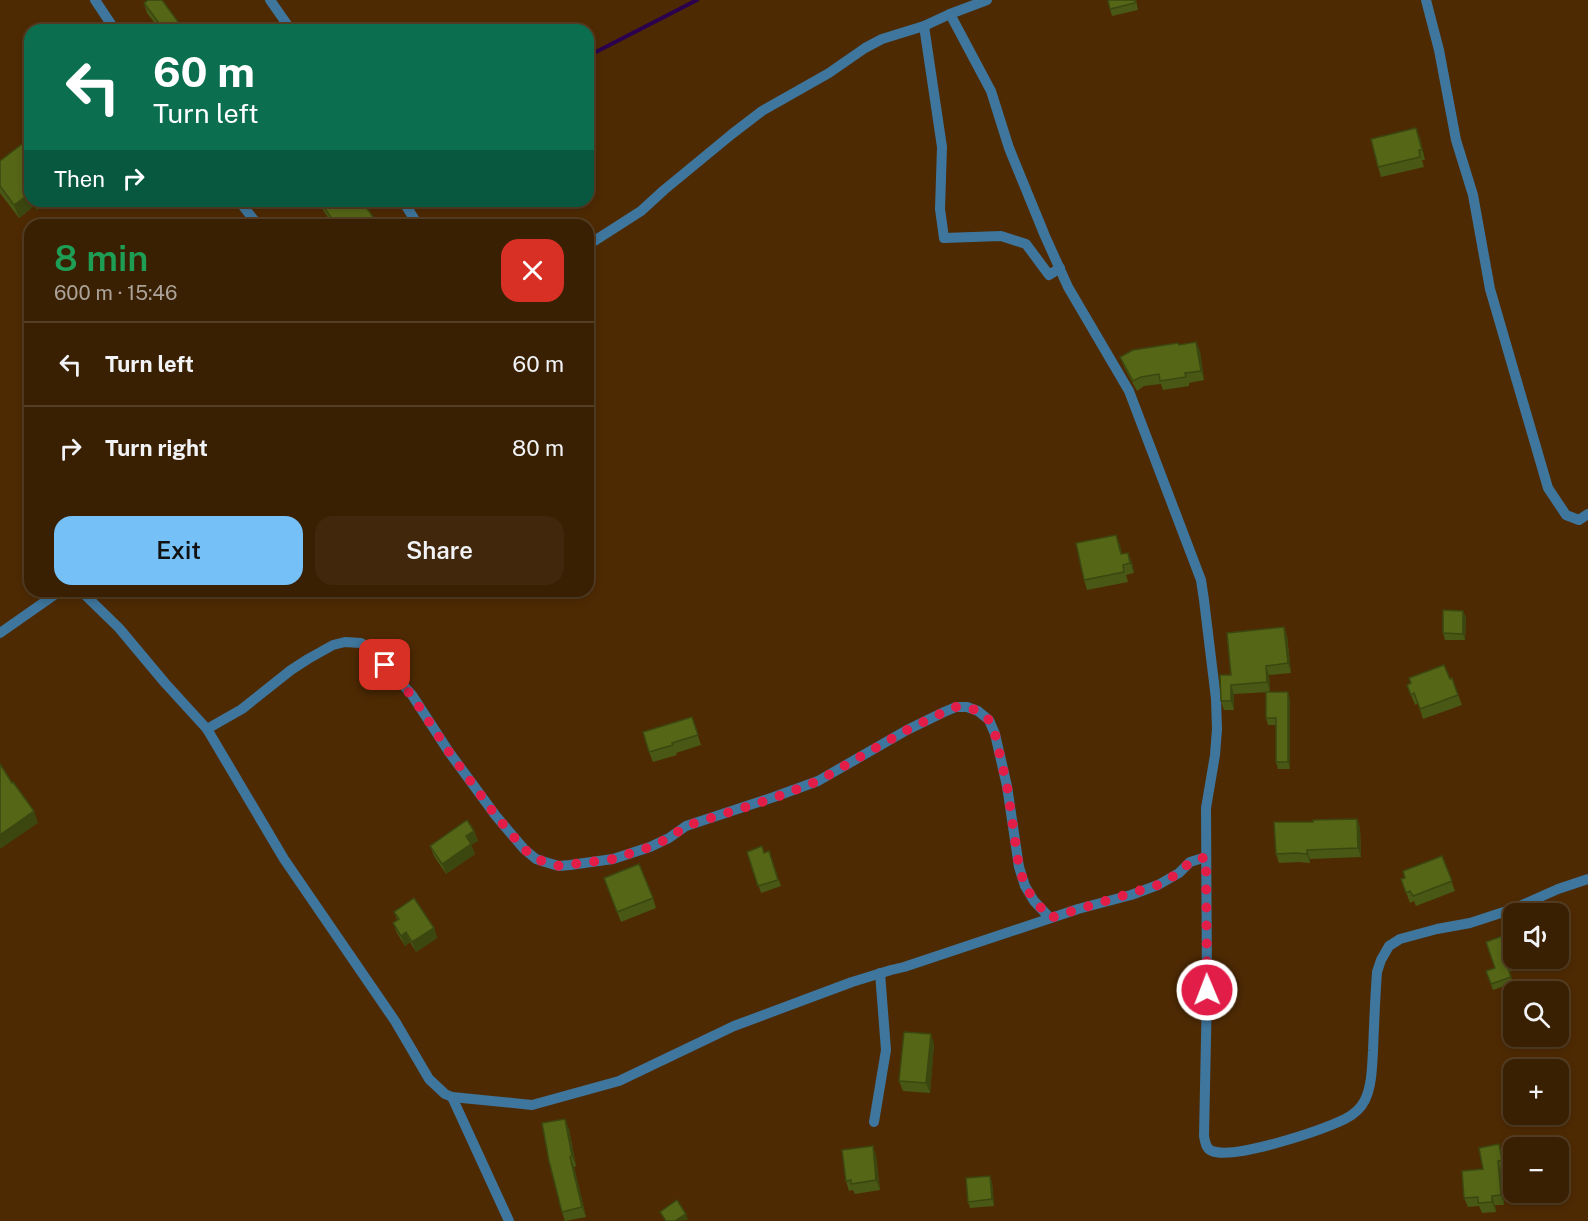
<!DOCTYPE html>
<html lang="en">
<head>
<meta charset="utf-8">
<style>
	:root { --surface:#3a2002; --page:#41280c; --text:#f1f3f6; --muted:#aba399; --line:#543e24; --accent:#75c0f6 }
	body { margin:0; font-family:"Public Sans",sans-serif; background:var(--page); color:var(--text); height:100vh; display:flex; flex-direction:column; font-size:22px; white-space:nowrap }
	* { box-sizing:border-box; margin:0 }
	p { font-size:20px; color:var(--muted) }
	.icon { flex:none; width:33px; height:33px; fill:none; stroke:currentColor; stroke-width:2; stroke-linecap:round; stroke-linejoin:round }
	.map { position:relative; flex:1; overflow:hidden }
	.drawer { position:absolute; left:24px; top:219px; width:570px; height:378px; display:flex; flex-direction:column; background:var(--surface); border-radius:18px; box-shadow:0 3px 9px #0003,0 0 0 2px var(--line) }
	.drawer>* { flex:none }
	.guide { position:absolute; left:24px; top:24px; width:570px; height:183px; border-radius:18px; box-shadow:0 3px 9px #0003,0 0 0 2px var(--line); background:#0b6e4f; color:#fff; overflow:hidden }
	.buttons { position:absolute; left:1503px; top:903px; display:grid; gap:12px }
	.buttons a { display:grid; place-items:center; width:66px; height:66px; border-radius:12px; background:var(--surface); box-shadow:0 3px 9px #0003,0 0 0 2px var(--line); font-size:30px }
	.pin { position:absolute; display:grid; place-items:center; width:51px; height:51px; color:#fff; margin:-26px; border-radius:12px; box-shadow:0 3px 9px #0006 }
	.me { position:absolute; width:66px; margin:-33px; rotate:359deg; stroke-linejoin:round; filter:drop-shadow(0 0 4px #0008) }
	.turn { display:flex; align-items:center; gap:21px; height:126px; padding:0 30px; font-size:27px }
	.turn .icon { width:78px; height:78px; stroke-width:2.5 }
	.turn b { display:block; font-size:42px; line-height:51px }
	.then { display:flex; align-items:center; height:57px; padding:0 30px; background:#0003; gap:12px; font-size:22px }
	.round { display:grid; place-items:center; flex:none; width:63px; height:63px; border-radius:18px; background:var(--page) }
	.summary { display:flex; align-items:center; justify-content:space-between; height:102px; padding:0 30px }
	h1 { font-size:36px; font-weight:600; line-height:45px; color:#1e9e55 }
	.action { display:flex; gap:12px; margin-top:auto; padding:12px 30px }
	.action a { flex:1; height:69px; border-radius:18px; background:var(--accent); color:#111; font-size:24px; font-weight:600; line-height:69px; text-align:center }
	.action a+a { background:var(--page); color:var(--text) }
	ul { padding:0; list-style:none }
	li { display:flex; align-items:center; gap:18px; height:84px; padding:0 30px; border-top:2px solid var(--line) }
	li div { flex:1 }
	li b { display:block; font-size:22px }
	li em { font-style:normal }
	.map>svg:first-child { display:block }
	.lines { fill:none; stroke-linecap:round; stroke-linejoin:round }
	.stream { stroke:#2b004f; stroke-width:4 }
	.minor { stroke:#3e769d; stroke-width:10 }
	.wall { fill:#495814 }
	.shaded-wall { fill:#3c4710 }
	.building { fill:#556617; stroke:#3c4710; stroke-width:1.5 }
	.route { stroke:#e11d48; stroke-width:10; stroke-dasharray:0 18 }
</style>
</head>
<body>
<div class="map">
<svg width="1588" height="1221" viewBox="0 0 1588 1221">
	<rect width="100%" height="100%" fill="#4e2a03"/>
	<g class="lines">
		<path class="stream" d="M 592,54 L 697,0"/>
		<g class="minor">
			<path d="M 95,0 L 115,30"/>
			<path d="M 270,0 L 291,30"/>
			<path d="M 1426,0 L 1439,50 L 1456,140 L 1473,195 L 1490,289 L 1548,488 L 1566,515 L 1579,520 L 1588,514"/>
			<path d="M 950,14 L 991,91 L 1009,148 L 1045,236 L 1068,287 L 1129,391 L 1201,580 L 1204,600 L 1216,699 L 1217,729 L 1215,755 L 1206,808 L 1207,990 L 1204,1136 C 1205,1142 1206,1149 1212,1151 C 1235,1160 1322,1130 1345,1119 C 1353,1115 1361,1108 1365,1100 C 1372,1085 1372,1067 1373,1051 C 1374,1025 1375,999 1377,972 L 1381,960 L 1389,946 L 1400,939 L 1437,929 L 1470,923 L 1513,909 L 1558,889 L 1588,879"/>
			<path d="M 924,26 L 942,147 L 940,209 L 944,238 L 1001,236 L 1026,244 L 1049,275 L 1060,268"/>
			<path d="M 239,201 L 258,225"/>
			<path d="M 403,201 L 418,225"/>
			<path d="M 588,245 L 641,211 L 664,190 L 732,134 L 762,111 L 829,73 L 865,48 L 882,39 L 924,26 L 950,14 L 987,0"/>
			<path d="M 81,591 L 119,628 L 165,683 L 207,729 L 284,859 L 395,1021 L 429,1079 L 445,1094 L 452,1097 L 532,1105 L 619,1081 L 734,1026 L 852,982 L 891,970 L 904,967 L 1078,909 L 1131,895 L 1158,885 L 1179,873 L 1190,862 L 1206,857"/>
			<path d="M 0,633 L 60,591"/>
			<path d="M 207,729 L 242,709 L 291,670 L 308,659 L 333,645 L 345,642 L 361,643 L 372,650 L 412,695 L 449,752 L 496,816 L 524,849 L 536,859 L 545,862 L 559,866 L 570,865 L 613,859 L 650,847 L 669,838 L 686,826 L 774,797 L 818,781 L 907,730 L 944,712 L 956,707 L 967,707 L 978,711 L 989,720 L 995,734 L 1007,786 L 1019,867 L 1025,886 L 1034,901 L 1050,918"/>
			<path d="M 452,1097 L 509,1221"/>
			<path d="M 874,1122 L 886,1050 L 880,973"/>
		</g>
	</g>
	<g class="wall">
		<path d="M 1136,0 L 1138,10 L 1112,16 L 1110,9 Z"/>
		<path d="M 144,3 L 184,30 L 160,30 L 147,13 Z"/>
		<path d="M 30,138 L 30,201 L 46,201 L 47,203 L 37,210 L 34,206 L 19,218 L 0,193 L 0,161 Z"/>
		<path d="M 1420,138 L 1425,160 L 1422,160 L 1424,167 L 1381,177 L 1378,167 Z"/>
		<path d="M 317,201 L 362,201 L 377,225 L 333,225 Z"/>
		<path d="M 1179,345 L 1200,351 L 1204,380 L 1189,383 L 1189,386 L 1163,390 L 1161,384 L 1144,386 L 1137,391 L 1124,367 L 1120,357 Z"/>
		<path d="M 1120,545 L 1122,554 L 1128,553 L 1132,563 L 1134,573 L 1126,575 L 1128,582 L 1087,590 L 1084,580 Z"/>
		<path d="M 1466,617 L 1465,640 L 1445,640 L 1443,633 Z"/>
		<path d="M 1284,627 L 1287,636 L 1291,673 L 1269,675 L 1270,692 L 1234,694 L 1234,710 L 1224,710 L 1221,701 L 1231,675 Z"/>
		<path d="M 1452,678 L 1462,705 L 1423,719 L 1418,703 L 1415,705 L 1407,685 Z"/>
		<path d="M 1290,699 L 1290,769 L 1278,769 L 1276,762 L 1276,725 L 1268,725 L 1266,718 Z"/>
		<path d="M 692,717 L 701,745 L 676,753 L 677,755 L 653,762 L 649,752 Z"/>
		<path d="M 1357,819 L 1360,828 L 1361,857 L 1310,859 L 1310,863 L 1299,862 L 1279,863 L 1276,854 L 1313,822 Z"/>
		<path d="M 474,831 L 478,841 L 471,845 L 475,854 L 446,874 L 434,856 L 430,846 Z"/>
		<path d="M 769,851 L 781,886 L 761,893 L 747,852 L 764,853 Z"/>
		<path d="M 1442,856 L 1455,891 L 1416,906 L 1414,901 L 1410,903 L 1401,879 Z"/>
		<path d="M 604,878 L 653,898 L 656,908 L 621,922 Z"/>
		<path d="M 394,912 L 434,928 L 437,938 L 416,952 L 410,942 L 405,946 L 397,933 L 393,923 L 397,920 Z"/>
		<path d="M 1514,958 L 1526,958 L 1527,961 L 1518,964 L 1519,968 L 1509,972 L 1513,983 L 1493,990 L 1486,971 L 1495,968 Z"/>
		<path d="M 934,1044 L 930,1093 L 903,1091 L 899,1081 Z"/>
		<path d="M 1514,1082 L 1514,1114 L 1526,1114 L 1523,1115 L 1524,1120 L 1514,1123 L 1510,1113 Z"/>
		<path d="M 569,1129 L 576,1166 L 574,1167 L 586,1217 L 565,1221 L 562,1212 Z"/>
		<path d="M 1557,1141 L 1561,1151 L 1564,1171 L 1558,1172 L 1558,1148 Z"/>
		<path d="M 873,1146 L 876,1156 L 880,1190 L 855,1194 L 853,1190 L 849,1191 L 846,1181 Z"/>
		<path d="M 1502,1153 L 1505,1169 L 1501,1170 L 1504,1205 L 1495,1205 L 1496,1212 L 1482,1213 L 1479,1206 L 1468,1207 L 1464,1198 Z"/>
		<path d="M 990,1176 L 992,1182 L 994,1206 L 970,1208 L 968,1202 Z"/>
	</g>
	<g class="shaded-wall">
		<path d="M 1416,128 L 1420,138 L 1425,160 L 1422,150 Z"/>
		<path d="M 29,194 L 30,201 L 32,201 L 34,206 L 19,218 L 14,205 Z"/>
		<path d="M 34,201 L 46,201 L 47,203 L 37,210 Z"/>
		<path d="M 1196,342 L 1200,351 L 1204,380 L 1201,371 Z"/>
		<path d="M 1116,535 L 1120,545 L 1124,564 L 1121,554 Z"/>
		<path d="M 1128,553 L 1132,563 L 1134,573 L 1130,563 Z"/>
		<path d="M 1463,611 L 1466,617 L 1465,640 L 1463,634 Z"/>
		<path d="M 1284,627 L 1287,636 L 1291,673 L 1288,663 Z"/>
		<path d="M 1266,666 L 1269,675 L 1270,692 L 1267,682 Z"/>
		<path d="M 1231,685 L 1234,694 L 1234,710 L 1231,701 Z"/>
		<path d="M 1288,692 L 1290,699 L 1290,769 L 1288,762 Z"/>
		<path d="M 34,811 L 38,823 L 0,849 L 0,835 Z"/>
		<path d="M 1357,819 L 1360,828 L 1361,857 L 1358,848 Z"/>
		<path d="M 474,831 L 478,841 L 471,845 L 475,854 L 446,874 L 442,864 L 466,836 Z"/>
		<path d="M 1307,850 L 1310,859 L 1310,863 L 1307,854 Z"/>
		<path d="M 434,928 L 437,938 L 416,952 L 412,942 Z"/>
		<path d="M 406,932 L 410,942 L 405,946 L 401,936 Z"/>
		<path d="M 931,1034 L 934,1044 L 930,1093 L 926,1083 Z"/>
		<path d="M 565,1119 L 569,1129 L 576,1166 L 572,1156 Z"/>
		<path d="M 1557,1141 L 1561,1151 L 1564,1171 L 1560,1161 Z"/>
		<path d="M 1499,1144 L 1502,1153 L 1505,1169 L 1502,1160 Z"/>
		<path d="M 873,1146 L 876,1156 L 880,1190 L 876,1180 Z"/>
		<path d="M 570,1157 L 574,1167 L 586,1217 L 582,1207 Z"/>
		<path d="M 1498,1161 L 1501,1170 L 1504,1205 L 1501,1195 Z"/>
		<path d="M 990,1176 L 992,1182 L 994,1206 L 992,1199 Z"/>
		<path d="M 1492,1196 L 1495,1205 L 1496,1212 L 1492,1202 Z"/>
		<path d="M 686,1214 L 688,1220 L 675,1221 Z"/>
	</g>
	<g class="building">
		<path d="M 148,0 L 162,0 L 184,30 L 164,30 L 144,3 Z"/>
		<path d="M 1108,0 L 1135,0 L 1135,3 L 1110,9 Z"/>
		<path d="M 1416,128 L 1422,150 L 1419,150 L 1420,157 L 1378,167 L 1371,139 Z"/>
		<path d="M 30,138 L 30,194 L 29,194 L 14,205 L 0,186 L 0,161 Z"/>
		<path d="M 320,201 L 362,201 L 377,223 L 373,225 L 336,225 Z"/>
		<path d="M 1196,342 L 1201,371 L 1185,373 L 1186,377 L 1160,381 L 1159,374 L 1141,377 L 1133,381 L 1120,357 L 1133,350 L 1178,343 L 1179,345 Z"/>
		<path d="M 1116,535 L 1121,554 L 1128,553 L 1130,563 L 1123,565 L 1124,572 L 1084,580 L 1076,543 Z"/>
		<path d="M 1443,610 L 1463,611 L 1463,634 L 1443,633 Z"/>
		<path d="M 1284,627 L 1288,663 L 1266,666 L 1267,682 L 1231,685 L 1231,701 L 1221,701 L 1220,675 L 1231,675 L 1227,633 Z"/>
		<path d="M 1444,665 L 1450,679 L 1452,678 L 1458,695 L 1420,709 L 1414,693 L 1411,695 L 1407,685 L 1411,683 L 1409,678 Z"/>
		<path d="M 1266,692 L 1288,692 L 1288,762 L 1276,762 L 1276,718 L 1266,718 Z"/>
		<path d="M 692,717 L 698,735 L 672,743 L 673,745 L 649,752 L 643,732 Z"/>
		<path d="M 0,764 L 12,783 L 13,782 L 34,811 L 0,835 Z"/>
		<path d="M 1357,819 L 1358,848 L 1307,850 L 1307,854 L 1295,853 L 1276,854 L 1274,822 L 1313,822 L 1313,820 Z"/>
		<path d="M 467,820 L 474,831 L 466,836 L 471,844 L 442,864 L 430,846 Z"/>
		<path d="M 762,846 L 764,853 L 769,851 L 778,880 L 758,886 L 747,852 Z"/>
		<path d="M 1442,856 L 1452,881 L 1413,896 L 1410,891 L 1406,893 L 1401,879 L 1405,878 L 1403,871 Z"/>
		<path d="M 639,864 L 653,898 L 617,912 L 604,878 Z"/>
		<path d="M 414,898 L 434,928 L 412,942 L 406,932 L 401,936 L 393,923 L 399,919 L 394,912 Z"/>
		<path d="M 1514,932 L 1514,958 L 1516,958 L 1517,961 L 1507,965 L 1511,977 L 1491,984 L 1486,971 L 1495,968 L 1486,942 Z"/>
		<path d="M 904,1032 L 931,1034 L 926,1083 L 899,1081 Z"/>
		<path d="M 1552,1066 L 1553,1070 L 1539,1070 Z"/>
		<path d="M 1514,1082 L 1514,1112 L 1510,1113 L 1503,1085 Z"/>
		<path d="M 565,1119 L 572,1156 L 570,1157 L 582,1207 L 562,1212 L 549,1161 L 542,1123 Z"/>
		<path d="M 1557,1141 L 1558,1148 L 1533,1148 L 1532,1144 Z"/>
		<path d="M 1499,1144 L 1502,1160 L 1498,1161 L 1501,1195 L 1492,1196 L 1492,1202 L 1478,1203 L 1478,1197 L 1464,1198 L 1462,1171 L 1483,1169 L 1479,1148 Z"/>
		<path d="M 873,1146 L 876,1180 L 851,1184 L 851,1180 L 846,1181 L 842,1150 Z"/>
		<path d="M 990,1176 L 992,1199 L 968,1202 L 966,1178 Z"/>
		<path d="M 677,1200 L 686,1214 L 675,1221 L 666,1221 L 660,1212 Z"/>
	</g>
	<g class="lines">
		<path class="route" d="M 385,665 L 412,696 L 449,752 L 496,816 L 524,849 L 536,859 L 559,866 L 613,859 L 650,847 L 669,838 L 686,826 L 774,798 L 818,781 L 907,730 L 944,712 L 956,707 L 967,707 L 978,711 L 989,720 L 995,734 L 1007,786 L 1019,867 L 1025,886 L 1034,900 L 1050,918 L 1158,885 L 1179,873 L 1190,862 L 1206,857 L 1207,990"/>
	</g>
</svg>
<div class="buttons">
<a><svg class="icon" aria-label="sound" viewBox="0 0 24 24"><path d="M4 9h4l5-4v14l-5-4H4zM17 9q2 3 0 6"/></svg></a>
<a><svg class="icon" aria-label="search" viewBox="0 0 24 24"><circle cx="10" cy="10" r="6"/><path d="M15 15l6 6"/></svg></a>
<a>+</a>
<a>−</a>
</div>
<div class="pin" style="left:385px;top:665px;background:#d93025"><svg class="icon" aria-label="arrive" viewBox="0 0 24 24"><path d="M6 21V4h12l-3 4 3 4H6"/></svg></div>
<svg class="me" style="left:1207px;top:990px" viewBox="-20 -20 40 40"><circle r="17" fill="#e11d48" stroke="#fff" stroke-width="3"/><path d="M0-11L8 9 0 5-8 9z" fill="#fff"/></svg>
<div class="guide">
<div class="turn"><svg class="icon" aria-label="left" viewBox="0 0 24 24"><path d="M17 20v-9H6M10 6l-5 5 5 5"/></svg><div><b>60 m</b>Turn left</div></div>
<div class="then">Then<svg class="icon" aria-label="right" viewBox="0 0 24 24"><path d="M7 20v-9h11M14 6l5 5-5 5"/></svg></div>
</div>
<section class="drawer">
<div class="summary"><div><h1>8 min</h1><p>600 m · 15:46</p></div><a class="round" style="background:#d93025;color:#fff"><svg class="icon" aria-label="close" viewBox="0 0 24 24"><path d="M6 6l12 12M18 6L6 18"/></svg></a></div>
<ul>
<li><svg class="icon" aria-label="left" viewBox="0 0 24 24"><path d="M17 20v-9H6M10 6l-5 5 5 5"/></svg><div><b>Turn left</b></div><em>60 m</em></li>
<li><svg class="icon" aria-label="right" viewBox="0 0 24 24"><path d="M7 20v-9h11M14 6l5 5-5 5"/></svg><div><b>Turn right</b></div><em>80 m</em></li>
</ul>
<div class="action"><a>Exit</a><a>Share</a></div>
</section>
</div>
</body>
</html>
